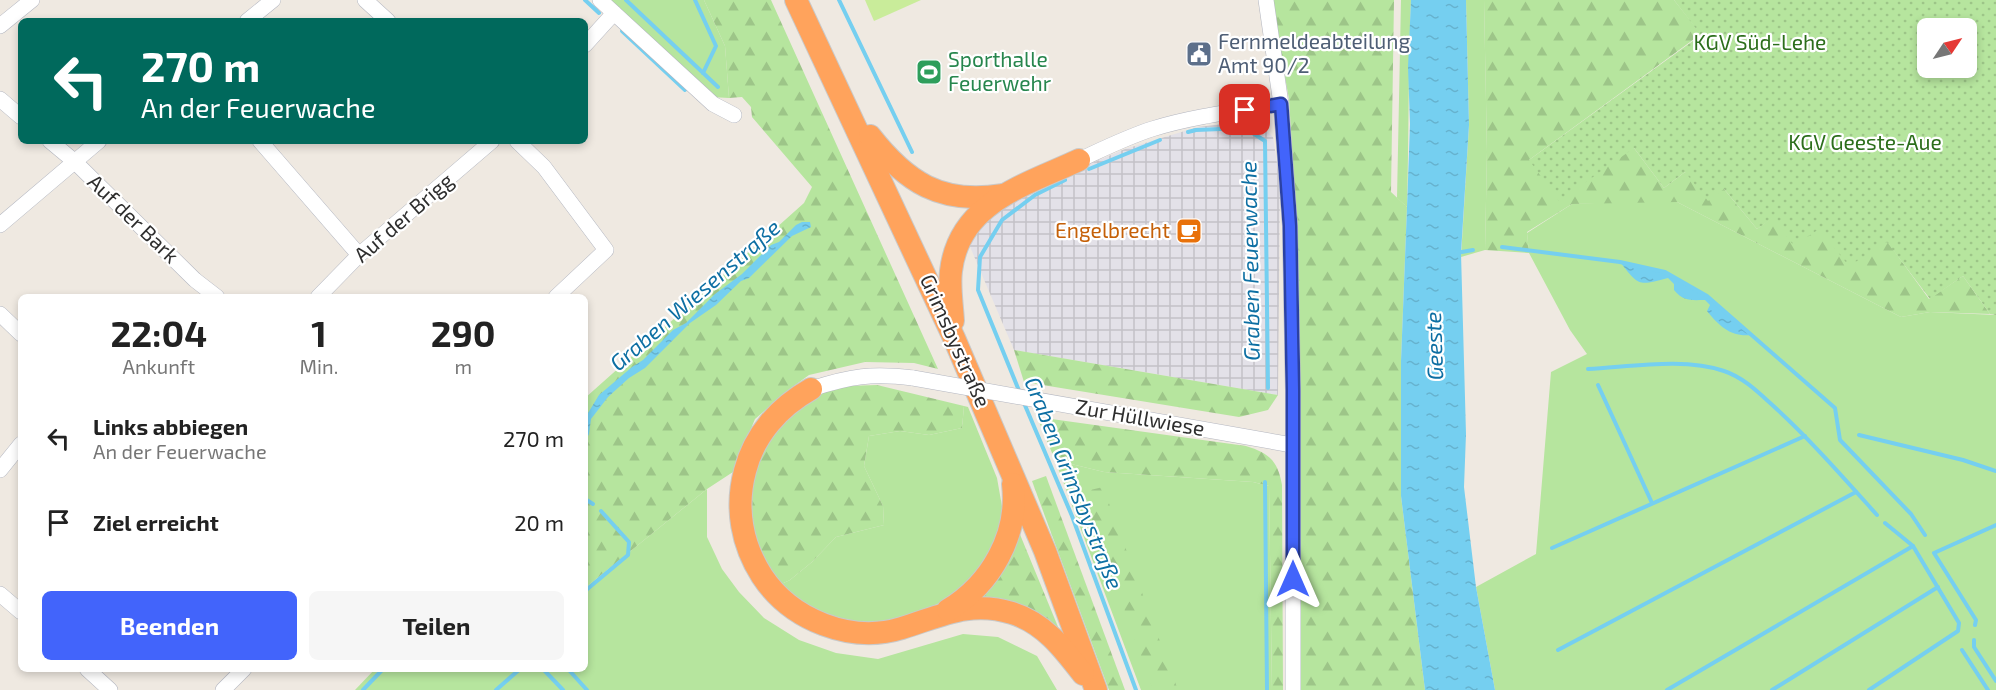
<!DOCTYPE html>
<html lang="de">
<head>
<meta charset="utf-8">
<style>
	:root { --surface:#fff; --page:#f6f6f6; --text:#222; --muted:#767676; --accent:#4264fb }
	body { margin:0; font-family:"Exo 2",sans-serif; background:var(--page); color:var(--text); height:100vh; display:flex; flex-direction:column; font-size:22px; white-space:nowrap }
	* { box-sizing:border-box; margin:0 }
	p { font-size:20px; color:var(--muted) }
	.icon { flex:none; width:33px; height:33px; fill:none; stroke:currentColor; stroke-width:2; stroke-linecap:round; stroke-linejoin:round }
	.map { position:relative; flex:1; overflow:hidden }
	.sheet { position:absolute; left:18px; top:294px; width:570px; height:378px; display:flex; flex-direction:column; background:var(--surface); border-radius:9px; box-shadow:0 3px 9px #0003 }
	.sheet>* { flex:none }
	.guide { position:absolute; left:18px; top:18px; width:570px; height:126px; border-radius:9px; box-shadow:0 3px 9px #0003; background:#00695c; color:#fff; overflow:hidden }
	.needle { width:39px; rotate:55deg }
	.buttons { position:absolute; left:1917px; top:18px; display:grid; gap:12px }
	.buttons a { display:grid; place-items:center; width:60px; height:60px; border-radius:9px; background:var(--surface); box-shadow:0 3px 9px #0003; font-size:30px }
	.pin { position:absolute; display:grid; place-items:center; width:51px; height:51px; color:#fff; margin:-26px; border-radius:12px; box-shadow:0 3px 9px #0006 }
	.me { position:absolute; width:66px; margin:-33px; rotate:0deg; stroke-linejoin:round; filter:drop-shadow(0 0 4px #0008) }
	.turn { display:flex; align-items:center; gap:21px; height:126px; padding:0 24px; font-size:27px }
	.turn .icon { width:78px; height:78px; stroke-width:2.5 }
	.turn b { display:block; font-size:42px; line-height:51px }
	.eta { display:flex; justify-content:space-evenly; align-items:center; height:102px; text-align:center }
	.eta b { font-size:36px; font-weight:700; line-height:42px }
	.action { display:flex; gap:12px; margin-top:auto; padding:12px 24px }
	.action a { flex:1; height:69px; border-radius:9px; background:var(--accent); color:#fff; font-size:24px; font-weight:700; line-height:69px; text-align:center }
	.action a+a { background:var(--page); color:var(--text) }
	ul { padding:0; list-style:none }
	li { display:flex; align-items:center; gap:18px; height:84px; padding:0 24px }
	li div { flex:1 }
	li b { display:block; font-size:22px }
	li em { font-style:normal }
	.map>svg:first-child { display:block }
	.industrial { fill:url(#industrial-grid) }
	.grass { fill:#b6e59e }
	.forest { fill:url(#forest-firs) }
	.park { fill:url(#park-dots); fill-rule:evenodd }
	.pitch { fill:#c9ec9a }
	.water { fill:url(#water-ripples) }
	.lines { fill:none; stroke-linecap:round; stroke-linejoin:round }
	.stream { stroke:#75cff0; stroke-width:4 }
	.minor-casing { stroke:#b4b7c1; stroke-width:16 }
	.highway-casing { stroke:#c9c9c9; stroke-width:24 }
	.minor { stroke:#fff; stroke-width:15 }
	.highway { stroke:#ffa35c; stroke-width:22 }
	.minor-bridge-casing { stroke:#b4b7c1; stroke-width:16; stroke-linecap:butt }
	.minor-bridge { stroke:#fff; stroke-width:15 }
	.route-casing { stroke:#2b41a3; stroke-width:15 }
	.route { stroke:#4264fb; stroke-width:10 }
	.labels { text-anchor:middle; stroke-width:4.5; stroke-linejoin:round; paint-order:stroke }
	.service-label { font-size:21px; fill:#4e5e75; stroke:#fff; text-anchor:start }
	.park-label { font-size:21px; fill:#2c6e1b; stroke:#fff }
	.leisure-label { font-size:21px; fill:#27864d; stroke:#fff; text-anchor:start }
	.street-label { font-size:21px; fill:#2e2e2e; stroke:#fff }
	.food-label { font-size:21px; fill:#c56008; stroke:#fff; text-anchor:end }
	.water-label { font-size:22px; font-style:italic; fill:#0d6fa3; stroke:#fff }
</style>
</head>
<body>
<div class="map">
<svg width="1996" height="690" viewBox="0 0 1996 690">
	<defs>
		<pattern id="industrial-grid" width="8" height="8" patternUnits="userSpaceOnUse" patternTransform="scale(1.5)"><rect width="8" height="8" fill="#e3e1e8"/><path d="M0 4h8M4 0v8" fill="none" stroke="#c3c1c7"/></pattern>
		<pattern id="forest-firs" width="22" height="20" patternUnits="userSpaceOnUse" patternTransform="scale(1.5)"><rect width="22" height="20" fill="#b6e59e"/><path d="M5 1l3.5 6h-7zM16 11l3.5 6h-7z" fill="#9dc588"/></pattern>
		<pattern id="park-dots" width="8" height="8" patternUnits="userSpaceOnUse" patternTransform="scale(1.5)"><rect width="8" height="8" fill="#b6e59e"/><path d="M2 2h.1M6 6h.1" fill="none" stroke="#9dc588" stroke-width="1.8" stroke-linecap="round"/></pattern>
		<pattern id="water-ripples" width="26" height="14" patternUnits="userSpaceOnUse" patternTransform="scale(1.5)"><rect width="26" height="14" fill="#75cff0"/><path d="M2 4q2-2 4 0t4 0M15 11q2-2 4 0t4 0" fill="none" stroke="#66b2ce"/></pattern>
	</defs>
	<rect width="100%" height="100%" fill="#efe9e1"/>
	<path class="industrial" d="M 1239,122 L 1258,122 L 1273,137 L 1280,183 L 1278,395 L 1014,350 L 968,242 L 989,212 L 1024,192 L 1125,149 L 1198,127 Z"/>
	<g class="grass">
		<path d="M 608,0 L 704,0 L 725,46 L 729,98 L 712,97 Z"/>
		<path d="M 1401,0 L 1411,0 C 1408,69 1409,138 1407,207 L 1397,198 Z"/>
		<path d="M 1466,0 L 1484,0 L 1487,152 L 1485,250 L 1461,257 L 1469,125 Z"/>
		<path d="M 1617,202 L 1677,202 L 1901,317 L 1930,312 L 1996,315 L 1996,690 L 1495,690 L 1476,587 L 1536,554 L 1551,372 L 1587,354 L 1570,330 L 1529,253 L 1527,233 L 1572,204 Z"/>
		<path d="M 964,406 L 968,407 L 997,478 L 1003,512 L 998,543 L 961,593 L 903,620 L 840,624 L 777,586 L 790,580 L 812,562 L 836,537 L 884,525 L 883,506 L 864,466 L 869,436 L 900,431 L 929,435 L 962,428 Z"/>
		<path d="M 1055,460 L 1104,472 L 1253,482 L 1269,486 L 1272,690 L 1141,690 Z"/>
		<path d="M 707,489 L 707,537 L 722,569 L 739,592 L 764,618 L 799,640 L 836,653 L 878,659 L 963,634 L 998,637 L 1037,656 L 1057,690 L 355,690 L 375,669 L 585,669 L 585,588 Z"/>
	</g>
	<g class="forest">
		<path d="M 704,0 L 771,0 L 938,369 L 914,363 L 865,362 L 809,375 L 787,391 L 755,419 L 733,472 L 707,489 L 585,588 L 585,398 L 804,203 L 812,187 L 752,117 L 751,107 L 742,97 L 729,98 L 725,46 Z"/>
		<path d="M 1271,0 L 1394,0 L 1391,192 L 1407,207 L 1401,361 L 1401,496 L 1425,690 L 1301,690 L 1297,227 L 1289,99 Z"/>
		<path d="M 1484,0 L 1674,0 L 1701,34 L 1529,160 L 1634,148 L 1664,188 L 1685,172 L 1724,189 L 1757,229 L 1773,217 L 1887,241 L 1929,299 L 1963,276 L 1990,314 L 1930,312 L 1901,317 L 1677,202 L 1572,204 L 1527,232 L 1529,253 L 1485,250 L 1487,152 Z"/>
		<path d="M 1014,350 L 1278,395 L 1268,410 L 1239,417 L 1024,382 Z"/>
		<path d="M 877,385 L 964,406 L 962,428 L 929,435 L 900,431 L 869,436 L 864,466 L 883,506 L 884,525 L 836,537 L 812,562 L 790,580 L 777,586 L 753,546 L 748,485 L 778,421 L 823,391 L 847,386 Z"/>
		<path d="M 1037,417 L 1246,446 C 1269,453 1278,461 1282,485 L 1283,690 L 1272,690 L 1269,486 L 1253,482 L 1104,472 L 1055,460 Z"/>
		<path d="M 1046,476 L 1125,690 L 1109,690 L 1032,481 Z"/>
		<path d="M 1103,487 L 1178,690 L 1153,690 L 1082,492 Z"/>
		<path d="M 1014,520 L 1063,639 L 968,603 Z"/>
	</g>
	<path class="park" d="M 1674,0 L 1996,0 L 1996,315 L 1990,314 L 1963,276 L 1930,299 L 1887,242 L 1849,266 L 1819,229 L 1794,246 L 1773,218 L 1757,229 L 1724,189 L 1708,201 L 1685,172 L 1664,188 L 1634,148 L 1559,201 L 1529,160 L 1701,35 ZM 1928,28 L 1966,28 L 1966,68 L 1928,68 Z"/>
	<path class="pitch" d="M 865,0 L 921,0 L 874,21 Z"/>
	<g class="water">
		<path d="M 1411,0 L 1466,0 L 1469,125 L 1461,253 L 1466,434 L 1464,487 L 1476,587 L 1495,690 L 1425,690 L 1401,496 L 1401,361 L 1407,207 L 1410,124 L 1408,67 Z"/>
		<path d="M 802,222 L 810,222 L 811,227 L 792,236 L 749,278 L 741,281 L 716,305 L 690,323 L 645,368 L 629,378 L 608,397 L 591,419 L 589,434 L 585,442 L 585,418 L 599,395 L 632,367 L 643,360 L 673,330 L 686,323 L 715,294 L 742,274 L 771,245 L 779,242 L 796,225 Z"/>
		<path d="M 1620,262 L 1665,272 L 1707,296 L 1751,335 C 1731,337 1720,327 1707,311 L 1710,305 L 1705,300 C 1692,300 1684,302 1674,290 L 1674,284 L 1668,278 C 1638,286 1639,286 1620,262 Z"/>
	</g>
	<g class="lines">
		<g class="stream">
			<path d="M 585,0 L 599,13"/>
			<path d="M 626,0 L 718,87"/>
			<path d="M 695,0 L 716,46 L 703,73"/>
			<path d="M 839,0 L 912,152"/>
			<path d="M 622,31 L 685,90"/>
			<path d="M 1188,132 L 1196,130 L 1245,128 L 1265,141 L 1268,388"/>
			<path d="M 1089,169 L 1160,140"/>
			<path d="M 1502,247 L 1620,262 L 1665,272 L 1707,296 L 1835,408 L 1840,440 L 1911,514 L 1925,535"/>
			<path d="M 1456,253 L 1473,250"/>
			<path d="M 1588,369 C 1629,367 1685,357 1724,371 C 1742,377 1756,390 1769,402 C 1808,437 1842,476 1877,515"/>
			<path d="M 1598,385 L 1652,503"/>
			<path d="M 1020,393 L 978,290 L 980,257 L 1002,220 L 1035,195 L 1065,180"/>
			<path d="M 1024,403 L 1072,516 L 1136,690"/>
			<path d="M 1859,435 L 1963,460 L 1996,471"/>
			<path d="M 1265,482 L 1267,690"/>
			<path d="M 585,499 L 593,504"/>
			<path d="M 1552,548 L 1805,436"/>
			<path d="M 585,591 L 628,555 L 629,542 L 601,511"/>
			<path d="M 1975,625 L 1976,620 L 1934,553 L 1996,525"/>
			<path d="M 1974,640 L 1974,647 L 1996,681"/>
			<path d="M 1558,650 L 1856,492"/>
			<path d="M 1962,650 L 1988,690"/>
			<path d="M 543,669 L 563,690"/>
			<path d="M 568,669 L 587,690"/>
			<path d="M 363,690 L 383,669"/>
			<path d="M 496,690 L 520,669"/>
			<path d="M 1667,690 L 1913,546"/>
			<path d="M 1772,690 L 1938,587"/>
			<path d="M 1869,690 L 1958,631 L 1959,623 L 1913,546 L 1885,523"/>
		</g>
		<g class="minor-casing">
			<g id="minor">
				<path d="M 365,0 L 388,21"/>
				<path d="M 600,0 L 713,104 L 734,115"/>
				<path d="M 1266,0 L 1281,104 L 1290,226 L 1293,390 L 1293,690"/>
				<path d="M 247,21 L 273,0"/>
				<path d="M 0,26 L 32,0"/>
				<path d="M 585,45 L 614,13"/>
				<path d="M 0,99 L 21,117"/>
				<path d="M 50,141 L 74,161 L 195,280 L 217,297"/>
				<path d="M 260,141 L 359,255"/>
				<path d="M 517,141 L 544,167 L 606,250 L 556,297"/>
				<path d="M 1079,160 C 1103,149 1127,137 1152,129 C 1194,116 1238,111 1281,104"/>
				<path d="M 0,225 L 99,141"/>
				<path d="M 318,297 L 359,255 L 492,141"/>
				<path d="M 0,314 L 21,334"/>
				<path d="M 811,389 C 851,376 872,373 913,378"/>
				<path d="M 1088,409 L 1292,445"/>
				<path d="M 0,470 L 21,444"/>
				<path d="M 0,594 L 21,612"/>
				<path d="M 87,669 L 110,690"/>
				<path d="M 223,690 L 244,669"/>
			</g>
		</g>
		<g class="highway-casing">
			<g id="highway">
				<path d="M 796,0 L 954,338 L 1045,551 L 1096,690"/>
				<path d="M 870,136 C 906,182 941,205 1002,195"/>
				<path d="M 953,321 C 952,304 949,287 951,271 C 959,202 1026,185 1079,160"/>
				<path d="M 811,389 C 779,407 754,435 745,471 C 735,508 742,545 762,576 C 791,620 851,644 902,628 C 941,616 970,600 1012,613 C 1044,623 1063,648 1083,674"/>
				<path d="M 948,610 C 991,584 1019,535 1013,484"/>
			</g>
		</g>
		<use href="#minor" class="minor"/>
		<use href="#highway" class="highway"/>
		<g class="minor-bridge-casing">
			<path id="minor-bridge" d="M 913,378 L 1088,409"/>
		</g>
		<use href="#minor-bridge" class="minor-bridge"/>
	</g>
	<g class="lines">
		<g class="route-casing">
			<path id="route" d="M 1245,110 L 1281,104 L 1290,226 L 1293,390 L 1293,579"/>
		</g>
		<use href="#route" class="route"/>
	</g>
	<defs>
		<g id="civic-square" transform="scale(1.35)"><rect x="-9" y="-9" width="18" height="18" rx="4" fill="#5c6f8a" stroke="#fff"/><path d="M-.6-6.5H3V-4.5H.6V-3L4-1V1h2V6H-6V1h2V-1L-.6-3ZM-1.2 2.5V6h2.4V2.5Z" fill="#fff"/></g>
		<g id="stadium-square" transform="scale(1.35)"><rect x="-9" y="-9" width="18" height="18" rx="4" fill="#2e9e5b" stroke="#fff"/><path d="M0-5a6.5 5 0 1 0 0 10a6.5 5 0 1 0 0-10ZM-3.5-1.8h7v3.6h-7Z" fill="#fff"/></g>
		<g id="cafe-square" transform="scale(1.35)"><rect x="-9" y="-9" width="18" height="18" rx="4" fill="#e8710a" stroke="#fff"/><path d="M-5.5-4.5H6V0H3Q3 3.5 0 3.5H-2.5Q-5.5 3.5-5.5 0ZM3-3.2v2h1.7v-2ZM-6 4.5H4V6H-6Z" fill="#fff"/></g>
	</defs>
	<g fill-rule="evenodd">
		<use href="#civic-square" x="1199" y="54"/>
		<use href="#stadium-square" x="929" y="72"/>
		<use href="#cafe-square" x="1189" y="231"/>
	</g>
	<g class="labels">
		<g class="service-label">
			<text x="1218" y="49">Fernmeldeabteilung<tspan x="1218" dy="24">Amt 90/2</tspan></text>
		</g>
		<g class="park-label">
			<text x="1760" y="50">KGV Süd-Lehe</text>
			<text x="1865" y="150">KGV Geeste-Aue</text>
		</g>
		<g class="leisure-label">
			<text x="948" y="67">Sporthalle<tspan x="948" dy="24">Feuerwehr</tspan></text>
		</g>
		<g class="street-label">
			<text transform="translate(404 218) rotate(-41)" y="7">Auf der Brigg</text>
			<text transform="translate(133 219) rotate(44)" y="7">Auf der Bark</text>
			<text transform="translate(955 341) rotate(66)" y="7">Grimsbystraße</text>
			<text transform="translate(1140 418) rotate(10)" y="7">Zur Hüllwiese</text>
		</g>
		<g class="food-label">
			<text x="1170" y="238">Engelbrecht</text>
		</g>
		<g class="water-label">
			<text transform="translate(1250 261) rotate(-91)" y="8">Graben Feuerwache</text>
			<text transform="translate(695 295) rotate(-41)" y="8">Graben Wiesenstraße</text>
			<text transform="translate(1434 346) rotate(-92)" y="8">Geeste</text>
			<text transform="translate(1074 483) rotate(68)" y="8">Graben Grimsbystraße</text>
		</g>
	</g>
</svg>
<div class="buttons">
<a><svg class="needle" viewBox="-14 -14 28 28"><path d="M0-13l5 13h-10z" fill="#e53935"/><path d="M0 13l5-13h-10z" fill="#767676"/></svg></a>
</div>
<div class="pin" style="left:1245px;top:110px;background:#d93025"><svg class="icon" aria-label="arrive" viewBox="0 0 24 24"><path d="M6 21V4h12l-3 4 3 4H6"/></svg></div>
<svg class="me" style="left:1293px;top:579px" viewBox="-20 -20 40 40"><path d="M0-17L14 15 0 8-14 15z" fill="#4264fb" stroke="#fff" stroke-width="4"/></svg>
<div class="guide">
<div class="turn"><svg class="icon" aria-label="left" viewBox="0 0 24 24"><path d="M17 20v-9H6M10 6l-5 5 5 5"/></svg><div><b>270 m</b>An der Feuerwache</div></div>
</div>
<section class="sheet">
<div class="eta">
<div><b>22:04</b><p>Ankunft</p></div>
<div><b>1</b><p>Min.</p></div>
<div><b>290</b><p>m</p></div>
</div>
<ul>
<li><svg class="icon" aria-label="left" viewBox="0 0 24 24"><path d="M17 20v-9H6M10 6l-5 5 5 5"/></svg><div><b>Links abbiegen</b><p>An der Feuerwache</p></div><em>270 m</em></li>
<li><svg class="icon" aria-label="arrive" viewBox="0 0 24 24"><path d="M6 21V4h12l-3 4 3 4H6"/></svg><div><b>Ziel erreicht</b></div><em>20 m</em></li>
</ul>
<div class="action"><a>Beenden</a><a>Teilen</a></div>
</section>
</div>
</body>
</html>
